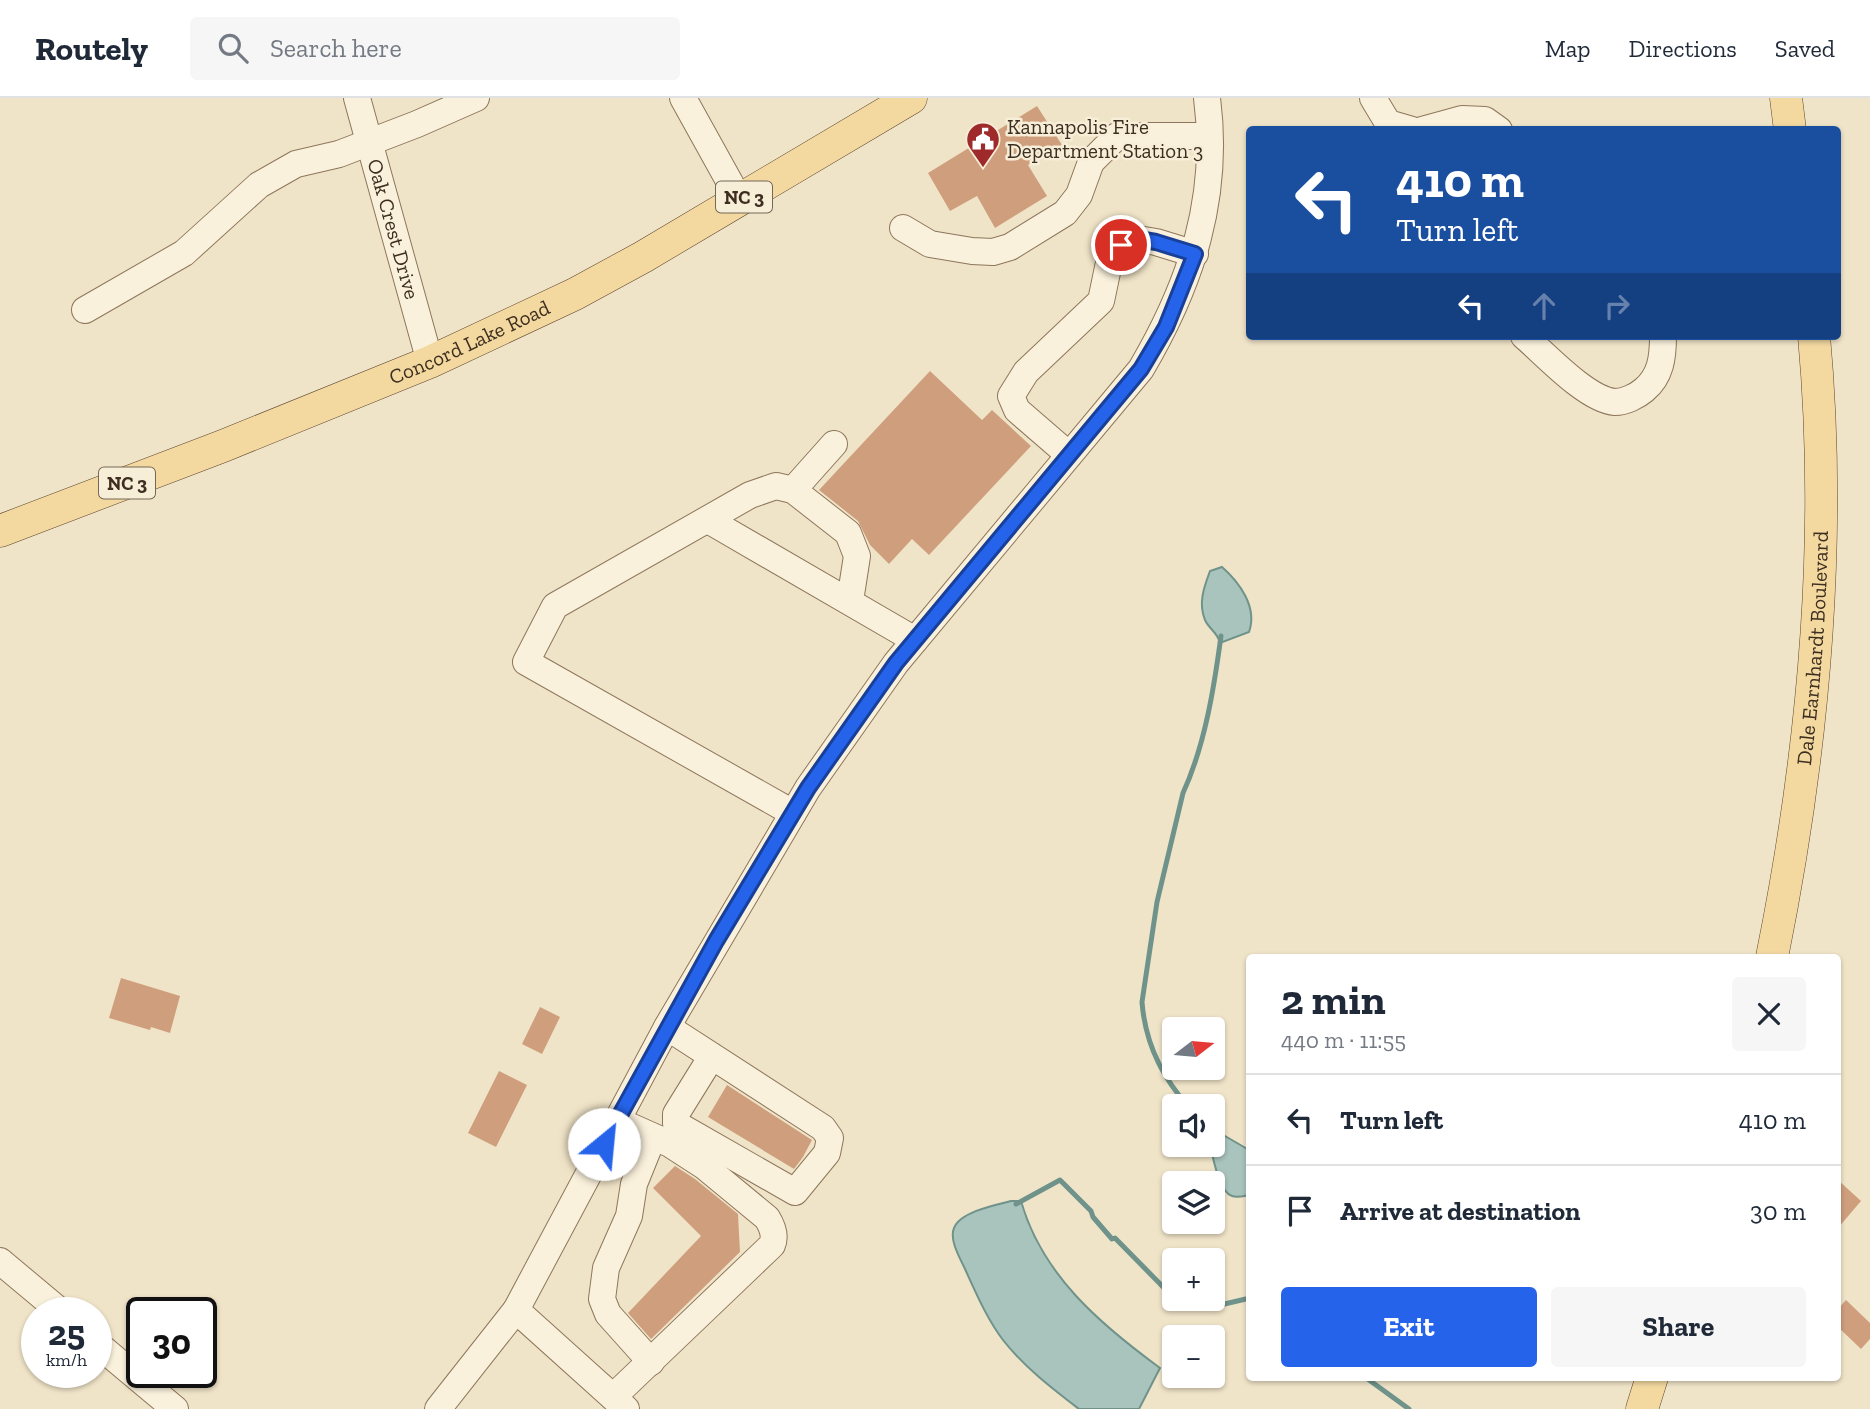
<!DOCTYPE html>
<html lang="en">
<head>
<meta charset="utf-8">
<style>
	:root { --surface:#fff; --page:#f6f6f7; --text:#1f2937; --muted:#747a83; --line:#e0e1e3; --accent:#2563eb }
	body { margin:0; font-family:"Zilla Slab",serif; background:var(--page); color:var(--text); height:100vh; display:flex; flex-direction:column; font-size:26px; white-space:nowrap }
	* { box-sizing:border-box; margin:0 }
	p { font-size:23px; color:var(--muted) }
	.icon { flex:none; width:38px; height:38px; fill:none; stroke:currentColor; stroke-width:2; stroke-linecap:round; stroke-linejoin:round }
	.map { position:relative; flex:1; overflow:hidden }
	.details { position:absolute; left:1246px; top:856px; width:595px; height:427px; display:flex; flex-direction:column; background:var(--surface); border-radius:7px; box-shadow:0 2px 5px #0004 }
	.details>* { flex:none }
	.banner { position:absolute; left:1246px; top:28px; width:595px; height:214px; border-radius:7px; box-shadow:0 2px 5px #0004; background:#1a4fa0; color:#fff; overflow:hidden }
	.needle { width:46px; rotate:74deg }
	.fabs { position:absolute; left:1162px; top:919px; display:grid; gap:14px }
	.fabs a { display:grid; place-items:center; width:63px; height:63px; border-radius:7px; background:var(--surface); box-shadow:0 2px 5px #0004; font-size:35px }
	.speed { position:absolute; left:21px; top:1199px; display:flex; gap:14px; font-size:35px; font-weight:700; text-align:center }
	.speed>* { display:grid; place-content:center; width:91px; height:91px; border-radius:50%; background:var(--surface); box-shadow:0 2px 5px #0004; line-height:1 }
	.speed small { font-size:18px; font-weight:400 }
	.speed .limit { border:4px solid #111; border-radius:10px; background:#fff; color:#111 }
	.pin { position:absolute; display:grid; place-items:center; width:60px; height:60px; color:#fff; margin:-30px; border:4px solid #fff; border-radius:50%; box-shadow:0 2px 7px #0007 }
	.me { position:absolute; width:77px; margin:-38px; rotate:28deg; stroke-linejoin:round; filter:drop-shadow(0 0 5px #0008) }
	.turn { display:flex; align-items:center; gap:24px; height:147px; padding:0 35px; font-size:32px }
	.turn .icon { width:91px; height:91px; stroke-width:2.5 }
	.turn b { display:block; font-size:49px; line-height:60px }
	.lanes { display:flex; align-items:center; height:66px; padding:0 35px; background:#0003; justify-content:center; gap:35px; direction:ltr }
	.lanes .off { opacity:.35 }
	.round { display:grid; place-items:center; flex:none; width:74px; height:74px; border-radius:7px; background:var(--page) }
	.summary { display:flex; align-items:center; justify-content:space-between; height:119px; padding:0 35px }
	h1 { font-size:42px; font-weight:800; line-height:52px }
	.button { display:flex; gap:14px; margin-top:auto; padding:14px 35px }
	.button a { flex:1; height:80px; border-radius:7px; background:var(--accent); color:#fff; font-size:28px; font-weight:800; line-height:80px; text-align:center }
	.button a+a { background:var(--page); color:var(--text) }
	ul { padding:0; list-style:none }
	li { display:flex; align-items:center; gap:21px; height:91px; padding:0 35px; border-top:2px solid var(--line) }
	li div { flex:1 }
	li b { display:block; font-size:26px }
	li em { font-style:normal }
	header { display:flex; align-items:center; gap:42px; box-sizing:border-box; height:98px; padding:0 35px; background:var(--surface); border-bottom:2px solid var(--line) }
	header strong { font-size:33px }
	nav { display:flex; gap:38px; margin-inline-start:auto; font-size:24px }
	.search { width:490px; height:63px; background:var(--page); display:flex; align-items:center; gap:18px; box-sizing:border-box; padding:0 24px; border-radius:7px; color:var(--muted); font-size:26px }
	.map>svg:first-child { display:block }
	.water { fill:#a9c4bc; stroke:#6f938a; stroke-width:2 }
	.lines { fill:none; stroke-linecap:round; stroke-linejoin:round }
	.stream { stroke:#6f938a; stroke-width:5 }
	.building { fill:#cf9f7d }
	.minor-casing { stroke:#8d765c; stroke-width:28 }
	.major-casing { stroke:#5b4430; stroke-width:33 }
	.minor { stroke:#faf1dc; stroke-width:26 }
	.major { stroke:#f3d9a0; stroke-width:32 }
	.route-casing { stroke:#184099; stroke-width:18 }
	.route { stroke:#2563eb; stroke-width:12 }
	.labels { text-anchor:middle; stroke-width:5; stroke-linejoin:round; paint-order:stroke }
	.shield { fill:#f7eed8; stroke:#756857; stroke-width:2 }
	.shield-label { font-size:19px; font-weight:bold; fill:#3d2e20 }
	.poi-label { font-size:21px; fill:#3d2e20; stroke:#f7eed8; text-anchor:start }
	.street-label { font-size:21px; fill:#3d2e20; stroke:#f7eed8 }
</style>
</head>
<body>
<header>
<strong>Routely</strong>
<div class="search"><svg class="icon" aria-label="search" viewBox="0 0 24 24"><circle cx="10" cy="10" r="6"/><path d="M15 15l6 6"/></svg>Search here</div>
<nav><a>Map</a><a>Directions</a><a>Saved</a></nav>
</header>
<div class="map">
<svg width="1870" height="1311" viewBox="0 0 1870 1311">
	<rect width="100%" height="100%" fill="#f0e4c8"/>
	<g class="water">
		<path d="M 1222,469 C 1239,484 1258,509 1249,534 L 1220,545 C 1218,535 1209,531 1205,522 C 1198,505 1204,489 1210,473 Z"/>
		<path d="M 1213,1031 L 1249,1052 L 1249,1097 C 1244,1098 1237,1100 1232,1098 C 1219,1094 1213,1059 1210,1047 L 1213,1046 Z"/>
		<path d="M 1011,1103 L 1021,1103 C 1042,1177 1100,1226 1160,1270 L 1139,1311 L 1079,1311 C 1053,1291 1024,1269 1003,1242 C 987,1221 976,1195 965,1171 C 960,1160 949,1142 954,1130 C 960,1114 995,1107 1011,1103 Z"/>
	</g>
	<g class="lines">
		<g class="stream">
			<path d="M 1188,1008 C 1162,979 1145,943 1142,904 L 1157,804 L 1183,695 C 1205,647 1214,590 1221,538"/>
			<path d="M 1016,1106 L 1060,1082 L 1091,1113 L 1093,1119 L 1112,1141 L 1115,1140 L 1174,1200"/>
			<path d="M 1175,1200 L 1177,1203 L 1216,1208 L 1250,1200"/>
			<path d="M 1365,1279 L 1409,1311"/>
		</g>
	</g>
	<g class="building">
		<path d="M 1037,8 L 1062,47 L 1028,67 L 1047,98 L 995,130 L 977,98 L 950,113 L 928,75 Z"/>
		<path d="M 930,273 L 982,322 L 992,312 L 1031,348 L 929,457 L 912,441 L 889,466 L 870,447 L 858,423 L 819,392 Z"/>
		<path d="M 121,880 L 180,898 L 170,935 L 151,929 L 150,932 L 109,920 Z"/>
		<path d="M 540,909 L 560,919 L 542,956 L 522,946 Z"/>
		<path d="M 499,973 L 527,987 L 496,1049 L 468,1035 Z"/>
		<path d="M 727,987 L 812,1042 L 803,1059 L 794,1071 L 708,1019 Z"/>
		<path d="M 675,1068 L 695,1081 L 738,1116 L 740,1154 L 651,1241 L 628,1215 L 701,1138 L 653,1090 Z"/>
		<path d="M 1838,1082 L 1861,1103 L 1838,1130 Z"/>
		<path d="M 1846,1202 L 1870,1225 L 1870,1241 L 1861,1251 L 1838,1229 L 1838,1211 Z"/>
	</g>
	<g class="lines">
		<g class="minor-casing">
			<g id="minor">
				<path id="s1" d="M 357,0 L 430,264"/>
				<path d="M 683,0 L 739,101"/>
				<path d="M 1373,0 L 1388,25 L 1412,32"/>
				<path d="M 1422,32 L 1462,21 L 1485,22 L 1499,32"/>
				<path d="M 903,130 L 930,146 L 972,153 L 993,154 L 1010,149 L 1065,115 L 1079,97 L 1091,64 L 1117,38 L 1209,38"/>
				<path d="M 85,212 L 184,155 L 259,87 L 296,66 L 339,56 L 417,26 L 476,0"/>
				<path d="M 1524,238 C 1545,256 1587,302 1615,304 C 1625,304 1637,298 1644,292 C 1661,278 1663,259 1663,238"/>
				<path d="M 1069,357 L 1017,312 L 1011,298 L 1026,274 L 1101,203 L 1110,160 L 1121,147 L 1138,141 L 1156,144 L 1195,156"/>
				<path d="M 793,392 L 834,346"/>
				<path d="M 708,422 L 915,542"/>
				<path d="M 793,715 L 526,564 L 555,508 L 750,397 L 776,388 L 793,392 L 848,435 L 857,458 L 850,503"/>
				<path d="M 667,929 L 823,1030 L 830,1040 L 827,1055 L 795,1094 L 676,1026 L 676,1016 L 712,958"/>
				<path d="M 0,1163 L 61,1214"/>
				<path d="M 96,1245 L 175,1311"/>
				<path d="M 651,1264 L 608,1216 L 602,1201 L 606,1170 L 629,1118 L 634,1086 L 653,1039"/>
				<path d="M 613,1299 L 772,1147 C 776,1138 772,1128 767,1120 L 704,1068 L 670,1046 L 616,1022"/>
				<path d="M 438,1311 L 516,1212"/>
				<path d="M 626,1311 L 516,1212 L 667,929 L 808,690 L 896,565 L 1141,271 C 1191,186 1220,100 1207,0"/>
			</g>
		</g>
		<g class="major-casing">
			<g id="major">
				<path d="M 1786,0 L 1790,32"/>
				<path id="s2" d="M 0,433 L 223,348 L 430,264 L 575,196 L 643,159 L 911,0"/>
				<path id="s3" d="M 1772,859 C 1813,656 1833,445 1814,238"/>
				<path d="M 1642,1311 L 1652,1279"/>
			</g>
		</g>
		<use href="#minor" class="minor"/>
		<use href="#major" class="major"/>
	</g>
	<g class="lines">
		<g class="route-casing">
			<path id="route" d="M 604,1046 L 716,843 L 808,690 L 896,565 L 1141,271 L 1166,229 L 1195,156 L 1156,144 L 1138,141 L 1121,147"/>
		</g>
		<use href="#route" class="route"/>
	</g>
	<defs>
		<g id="civic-pin" transform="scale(1.75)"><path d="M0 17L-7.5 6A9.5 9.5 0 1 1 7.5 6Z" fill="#9e2a2b" stroke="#f7eed8"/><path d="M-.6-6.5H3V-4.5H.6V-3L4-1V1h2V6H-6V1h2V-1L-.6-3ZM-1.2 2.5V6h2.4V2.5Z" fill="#fff"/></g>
	</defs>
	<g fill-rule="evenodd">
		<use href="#civic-pin" x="983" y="41"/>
	</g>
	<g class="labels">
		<g class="shield">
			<rect x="716" y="83.5" width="56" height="31" rx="5"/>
			<rect x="99" y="369.5" width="56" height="31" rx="5"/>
		</g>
		<g class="shield-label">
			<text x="744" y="106">NC 3</text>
			<text x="127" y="392">NC 3</text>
		</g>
		<g class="poi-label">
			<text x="1007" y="36">Kannapolis Fire<tspan x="1007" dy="24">Department Station 3</tspan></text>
		</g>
		<g class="street-label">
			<text dy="7" stroke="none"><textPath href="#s1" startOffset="136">Oak Crest Drive</textPath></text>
			<text dy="7" stroke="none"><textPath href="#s2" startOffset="506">Concord Lake Road</textPath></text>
			<text dy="7" stroke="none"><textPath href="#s3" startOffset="312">Dale Earnhardt Boulevard</textPath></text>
		</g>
	</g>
</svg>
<div class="fabs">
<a><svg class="needle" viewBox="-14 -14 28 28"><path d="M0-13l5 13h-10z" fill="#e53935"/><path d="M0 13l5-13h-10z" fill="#747a83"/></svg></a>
<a><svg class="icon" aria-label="sound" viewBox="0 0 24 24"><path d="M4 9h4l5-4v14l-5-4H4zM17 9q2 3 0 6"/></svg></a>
<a><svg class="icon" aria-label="layers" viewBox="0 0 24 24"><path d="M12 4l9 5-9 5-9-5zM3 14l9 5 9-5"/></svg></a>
<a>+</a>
<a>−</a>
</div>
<div class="speed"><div>25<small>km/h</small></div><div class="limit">30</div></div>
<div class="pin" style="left:1121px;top:147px;background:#d93025"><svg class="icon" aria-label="arrive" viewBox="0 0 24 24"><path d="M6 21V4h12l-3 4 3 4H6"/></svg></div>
<svg class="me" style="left:604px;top:1046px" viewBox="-20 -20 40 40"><circle r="19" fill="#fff"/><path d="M0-13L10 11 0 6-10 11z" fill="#2563eb"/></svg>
<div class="banner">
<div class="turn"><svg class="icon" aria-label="left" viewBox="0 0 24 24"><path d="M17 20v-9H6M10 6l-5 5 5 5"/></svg><div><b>410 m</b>Turn left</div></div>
<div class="lanes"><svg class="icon" aria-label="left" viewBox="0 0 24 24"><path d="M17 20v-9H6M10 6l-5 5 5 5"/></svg><svg class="icon off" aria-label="ahead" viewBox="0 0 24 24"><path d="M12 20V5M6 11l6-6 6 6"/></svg><svg class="icon off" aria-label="right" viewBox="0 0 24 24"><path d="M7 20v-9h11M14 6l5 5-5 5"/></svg></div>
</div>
<section class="details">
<div class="summary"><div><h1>2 min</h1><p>440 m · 11:55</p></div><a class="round"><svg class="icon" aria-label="close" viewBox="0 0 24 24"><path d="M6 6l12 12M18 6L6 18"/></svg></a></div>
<ul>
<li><svg class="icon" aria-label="left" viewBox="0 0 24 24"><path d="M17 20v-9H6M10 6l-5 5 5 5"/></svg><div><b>Turn left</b></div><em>410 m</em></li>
<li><svg class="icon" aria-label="arrive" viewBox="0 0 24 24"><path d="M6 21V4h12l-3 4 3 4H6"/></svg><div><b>Arrive at destination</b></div><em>30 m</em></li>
</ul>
<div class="button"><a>Exit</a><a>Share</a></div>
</section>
</div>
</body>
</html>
